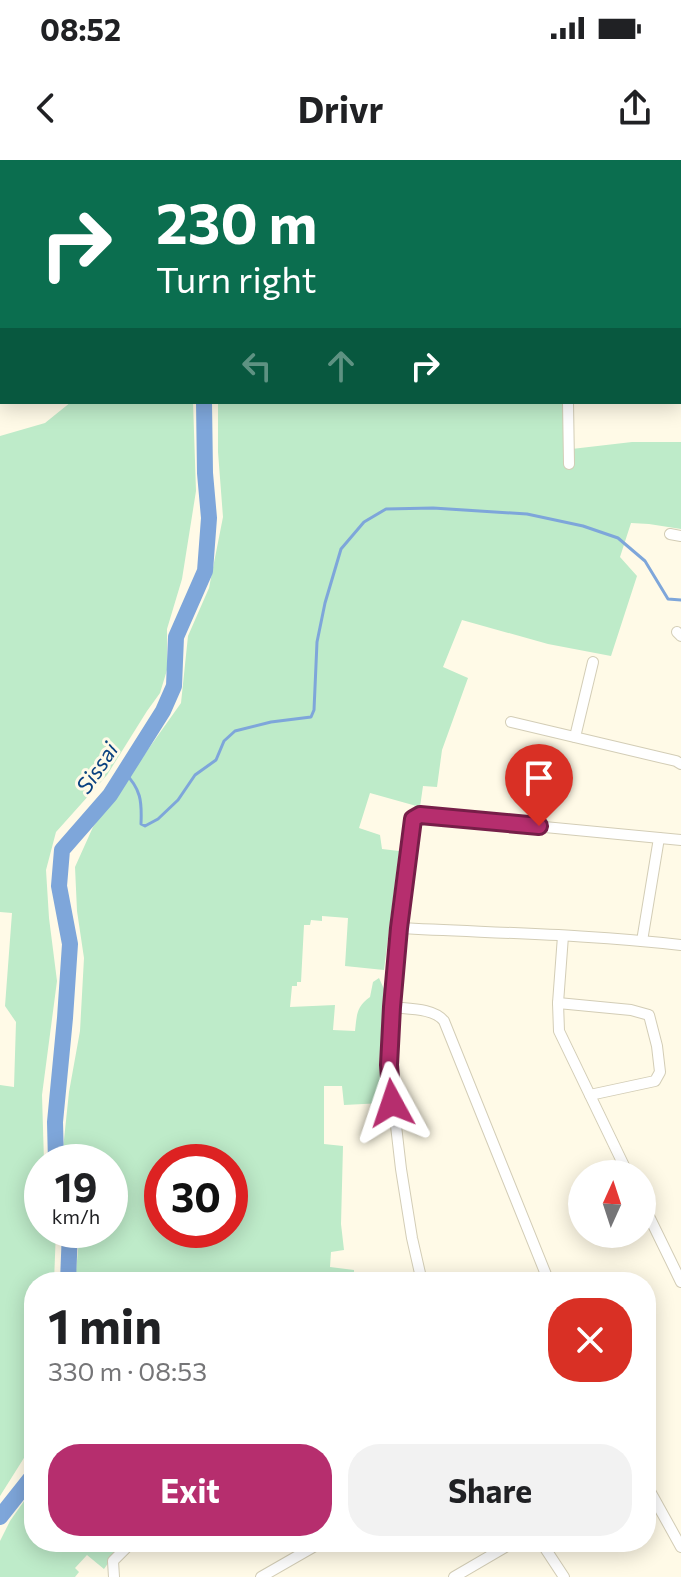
<!DOCTYPE html>
<html lang="en">
<head>
<meta charset="utf-8">
<style>
	:root { --surface:#fff; --page:#f2f2f2; --text:#202124; --muted:#757577; --accent:#b62e6e }
	body { margin:0; font-family:Commissioner,sans-serif; background:var(--page); color:var(--text); height:100vh; display:flex; flex-direction:column; font-size:30px; white-space:nowrap }
	* { box-sizing:border-box; margin:0 }
	p { font-size:26px; color:var(--muted) }
	.icon { flex:none; width:44px; height:44px; fill:none; stroke:currentColor; stroke-width:2; stroke-linecap:round; stroke-linejoin:round }
	.map { position:relative; flex:1; overflow:hidden }
	.sheet { position:absolute; left:24px; top:1112px; width:632px; height:280px; display:flex; flex-direction:column; background:var(--surface); border-radius:32px; box-shadow:0 4px 20px #0003 }
	.sheet>* { flex:none }
	.guide { position:absolute; left:0px; top:0px; width:682px; height:244px; box-shadow:0 4px 20px #0003; background:#0b6e4f; color:#fff; overflow:hidden }
	.needle { width:52px; rotate:3deg }
	.buttons { position:absolute; left:568px; top:1000px; display:grid; gap:16px }
	.buttons a { display:grid; place-items:center; width:88px; height:88px; border-radius:50%; background:var(--surface); box-shadow:0 4px 20px #0003; font-size:40px }
	.speed { position:absolute; left:24px; top:984px; display:flex; gap:16px; font-size:40px; font-weight:700; text-align:center }
	.speed>* { display:grid; place-content:center; width:104px; height:104px; border-radius:50%; background:var(--surface); box-shadow:0 4px 20px #0003; line-height:1 }
	.speed small { font-size:20px; font-weight:400 }
	.speed .limit { border:12px solid #d22; background:#fff; color:#111 }
	.pin { position:absolute; display:grid; place-items:center; width:68px; height:68px; color:#fff; margin:-82px -34px; border-radius:50% 50% 50% 0; rotate:-45deg; box-shadow:0 0 8px #0007 }
	.pin .icon { rotate:45deg }
	.me { position:absolute; width:88px; margin:-44px; rotate:355deg; stroke-linejoin:round; filter:drop-shadow(0 0 6px #0008) }
	.turn { display:flex; align-items:center; gap:28px; height:168px; padding:0 24px; font-size:36px }
	.turn .icon { width:104px; height:104px; stroke-width:2.5 }
	.turn b { display:block; font-size:56px; line-height:68px }
	.lanes { display:flex; align-items:center; height:76px; padding:0 24px; background:#0003; justify-content:center; gap:40px; direction:ltr }
	.lanes .off { opacity:.35 }
	.round { display:grid; place-items:center; flex:none; width:84px; height:84px; border-radius:32px; background:var(--page) }
	.head { display:flex; align-items:center; justify-content:space-between; height:136px; padding:0 24px }
	h1 { font-size:48px; font-weight:700; line-height:60px }
	.button { display:flex; gap:16px; margin-top:auto; padding:16px 24px }
	.button a { flex:1; height:92px; border-radius:32px; background:var(--accent); color:#fff; font-size:32px; font-weight:700; line-height:92px; text-align:center }
	.button a+a { background:var(--page); color:var(--text) }
	.status { display:flex; justify-content:space-between; align-items:center; height:56px; padding:0 40px; background:var(--surface); direction:ltr }
	.status svg { height:22px; fill:currentColor }
	header { display:flex; justify-content:space-between; align-items:center; height:104px; padding:0 24px; background:var(--surface); font-size:36px; font-weight:700 }
	.map>svg:first-child { display:block }
	.green { fill:#beebc9; fill-rule:evenodd }
	.lines { fill:none; stroke-linecap:round; stroke-linejoin:round }
	.stream { stroke:#7ea6da; stroke-width:3 }
	.river { stroke:#7ea6da; stroke-width:16 }
	.street-casing { stroke:#d3cdb6; stroke-width:12 }
	.street { stroke:#fff; stroke-width:10 }
	.route-casing { stroke:#761e48; stroke-width:20 }
	.route { stroke:#b62e6e; stroke-width:14 }
	.labels { text-anchor:middle; stroke-width:6; stroke-linejoin:round; paint-order:stroke }
	.water-label { font-size:22px; font-style:italic; fill:#0a4180; stroke:#fffae7 }
</style>
</head>
<body>
<div class="status"><b>08:52</b><svg viewBox="0 0 49 12"><path d="M0 12V9h3v3zM5 12V6h3v6zM10 12V3h3v9zM15 12V0h3v12zM26 1h20v11H26zM47 4h2v5h-2z"/></svg></div>
<header><svg class="icon" aria-label="back" viewBox="0 0 24 24"><path d="M15 5l-7 7 7 7"/></svg>Drivr<svg class="icon" aria-label="share" viewBox="0 0 24 24"><path d="M12 15V3M7 8l5-5 5 5M5 13v7h14v-7"/></svg></header>
<div class="map">
<svg width="681" height="1417" viewBox="0 0 681 1417">
	<rect width="100%" height="100%" fill="#fffae7"/>
	<g class="green">
		<rect x="17" y="0" width="248" height="2"/>
		<rect x="286" y="0" width="202" height="2"/>
		<path d="M 71,242 L 193,242 L 196,331 L 182,419 L 167,469 L 167,510 L 160,533 L 147,551 L 107,615 L 56,672 L 46,710 L 49,758 L 57,821 L 42,935 L 44,1002 L 42,1002 L 42,1070 L 56,1070 L 54,1122 L 34,1122 L 34,1282 L 0,1336 L 0,925 L 14,927 L 16,862 L 5,846 L 12,753 L 0,752 L 0,276 L 45,263 Z"/>
		<path d="M 218,242 L 564,242 L 563,290 L 632,282 L 681,282 L 681,369 L 649,364 L 631,363 L 620,397 L 637,416 L 611,496 L 548,484 L 462,460 L 443,507 L 468,518 L 442,590 L 437,627 L 423,626 L 420,647 L 370,633 L 359,668 L 380,675 L 382,689 L 399,691 L 384,810 L 345,806 L 348,758 L 322,756 L 322,761 L 311,760 L 310,765 L 304,765 L 301,822 L 297,822 L 297,826 L 292,826 L 290,847 L 335,845 L 333,870 L 355,871 C 357,855 356,847 370,837 L 373,822 L 379,818 L 384,829 L 380,910 L 383,943 L 344,945 L 342,926 L 324,926 L 324,984 L 343,986 L 341,1064 L 344,1090 L 331,1092 L 330,1107 L 354,1110 L 354,1122 L 75,1122 L 80,1070 L 110,1070 L 110,1002 L 67,1002 L 63,989 L 69,932 L 80,871 L 84,798 L 77,751 L 75,707 L 93,667 L 181,543 L 188,476 L 209,428 L 223,357 L 218,292 ZM 162,1002 L 230,1002 L 230,1070 L 162,1070 Z"/>
		<path d="M 34,1327 L 34,1382 L 126,1382 L 119,1388 L 104,1409 L 87,1395 L 75,1408 L 79,1412 L 75,1417 L 0,1417 L 0,1381 L 10,1361 Z"/>
	</g>
	<g class="lines">
		<g class="stream">
			<path d="M 344,2 L 344,0"/>
			<path d="M 124,612 C 141,629 142,641 141,664 L 145,666 L 158,659 L 178,640 L 195,615 L 216,600 L 224,581 L 235,571 L 271,562 L 311,557 L 314,550 L 317,482 L 325,443 L 341,389 L 364,362 L 386,349 L 433,348 L 527,354 L 583,366 L 618,378 L 645,401 L 668,439 L 681,440"/>
		</g>
		<g class="river">
			<path d="M 276,2 L 277,0"/>
			<path d="M 56,1002 L 55,962 L 65,858 L 70,784 L 59,726 L 62,690 L 110,635 L 163,551 L 174,526 L 176,477 L 205,411 L 209,358 L 205,313 L 204,242"/>
			<path d="M 68,1122 L 70,1070"/>
			<path d="M 0,1357 L 34,1314"/>
		</g>
		<g class="street-casing">
			<g id="street">
				<path d="M 588,2 L 589,0"/>
				<path d="M 568,242 L 569,304"/>
				<path d="M 670,374 L 681,376"/>
				<path d="M 677,472 L 681,476"/>
				<path d="M 511,562 L 676,601 L 681,604"/>
				<path d="M 575,577 L 593,502"/>
				<path d="M 399,768 C 493,773 588,774 681,785"/>
				<path d="M 563,776 L 558,843 L 559,871 L 628,1014"/>
				<path d="M 642,781 L 659,678"/>
				<path d="M 558,843 L 631,850 L 649,855 L 657,886 L 660,912 L 655,921 L 590,935"/>
				<path d="M 392,847 C 408,849 434,848 444,861 L 549,1122"/>
				<path d="M 642,1042 L 681,1122"/>
				<path d="M 422,1122 L 412,1078 L 401,1009 L 389,905 L 399,768 L 411,664 L 414,657 L 420,655 L 681,680"/>
				<path d="M 646,1324 L 681,1387"/>
				<path d="M 541,1382 L 564,1417"/>
				<path d="M 114,1417 L 113,1401 L 132,1382"/>
				<path d="M 261,1417 L 322,1382"/>
				<path d="M 454,1417 L 514,1382"/>
			</g>
		</g>
		<use href="#street" class="street"/>
	</g>
	<g class="lines">
		<g class="route-casing">
			<path id="route" d="M 392,943 L 389,905 L 392,847 L 399,768 L 413,659 L 420,655 L 539,666"/>
		</g>
		<use href="#route" class="route"/>
	</g>
	<g class="labels">
		<g class="water-label">
			<text transform="translate(97 608) rotate(-56)" y="8">Sissai</text>
		</g>
	</g>
</svg>
<div class="buttons">
<a><svg class="needle" viewBox="-14 -14 28 28"><path d="M0-13l5 13h-10z" fill="#e53935"/><path d="M0 13l5-13h-10z" fill="#757577"/></svg></a>
</div>
<div class="speed"><div>19<small>km/h</small></div><div class="limit">30</div></div>
<div class="pin" style="left:539px;top:666px;background:#d93025"><svg class="icon" aria-label="arrive" viewBox="0 0 24 24"><path d="M6 21V4h12l-3 4 3 4H6"/></svg></div>
<svg class="me" style="left:392px;top:943px" viewBox="-20 -20 40 40"><path d="M0-17L14 15 0 8-14 15z" fill="#b62e6e" stroke="#fff" stroke-width="4"/></svg>
<div class="guide">
<div class="turn"><svg class="icon" aria-label="right" viewBox="0 0 24 24"><path d="M7 20v-9h11M14 6l5 5-5 5"/></svg><div><b>230 m</b>Turn right</div></div>
<div class="lanes"><svg class="icon off" aria-label="left" viewBox="0 0 24 24"><path d="M17 20v-9H6M10 6l-5 5 5 5"/></svg><svg class="icon off" aria-label="ahead" viewBox="0 0 24 24"><path d="M12 20V5M6 11l6-6 6 6"/></svg><svg class="icon" aria-label="right" viewBox="0 0 24 24"><path d="M7 20v-9h11M14 6l5 5-5 5"/></svg></div>
</div>
<section class="sheet">
<div class="head"><div><h1>1 min</h1><p>330 m · 08:53</p></div><a class="round" style="background:#d93025;color:#fff"><svg class="icon" aria-label="close" viewBox="0 0 24 24"><path d="M6 6l12 12M18 6L6 18"/></svg></a></div>
<div class="button"><a>Exit</a><a>Share</a></div>
</section>
</div>
</body>
</html>
